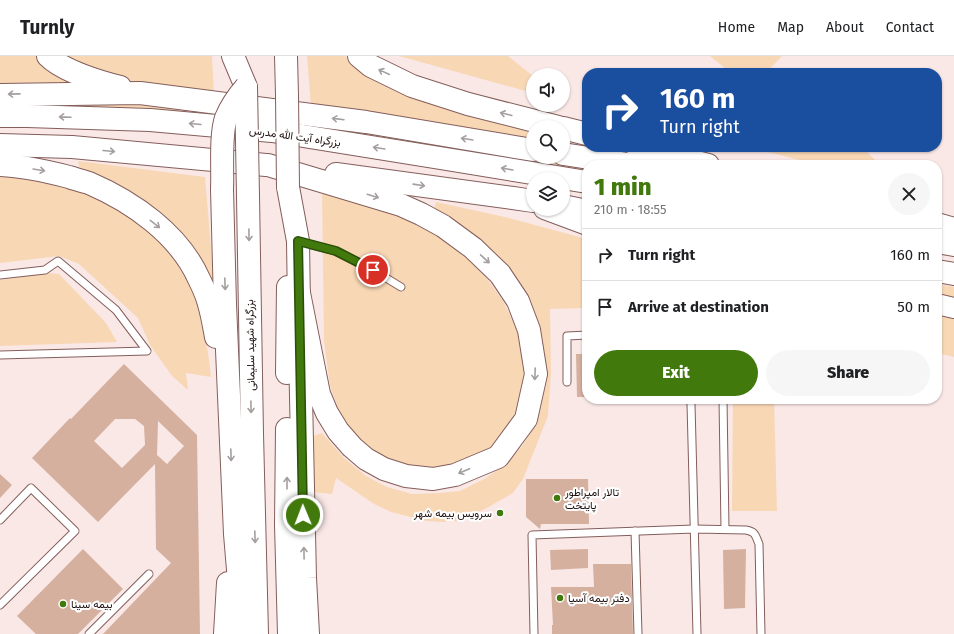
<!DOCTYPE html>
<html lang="en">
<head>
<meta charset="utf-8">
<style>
	:root { --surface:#fff; --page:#f6f6f6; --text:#202124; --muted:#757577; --line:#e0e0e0; --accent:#41790d }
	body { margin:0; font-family:"Fira Sans",Vazirmatn,sans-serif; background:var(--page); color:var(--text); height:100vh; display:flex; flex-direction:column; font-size:15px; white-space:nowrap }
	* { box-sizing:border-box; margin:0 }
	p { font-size:13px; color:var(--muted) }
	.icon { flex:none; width:22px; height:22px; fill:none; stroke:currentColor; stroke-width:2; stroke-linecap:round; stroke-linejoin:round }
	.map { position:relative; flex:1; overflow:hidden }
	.drawer { position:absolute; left:582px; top:104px; width:360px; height:244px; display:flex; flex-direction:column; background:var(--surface); border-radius:16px; box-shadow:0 1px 3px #0004 }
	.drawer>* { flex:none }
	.hud { position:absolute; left:582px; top:12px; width:360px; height:84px; border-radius:16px; box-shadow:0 1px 3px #0004; background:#1a4fa0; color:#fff; overflow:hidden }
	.buttons { position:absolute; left:526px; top:12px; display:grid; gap:8px }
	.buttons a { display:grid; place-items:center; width:44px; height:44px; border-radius:50%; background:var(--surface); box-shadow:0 1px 3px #0004; font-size:20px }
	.pin { position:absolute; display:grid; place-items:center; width:34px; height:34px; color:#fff; margin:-17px; border:2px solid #fff; border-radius:50%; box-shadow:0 1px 4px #0007 }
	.me { position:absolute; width:44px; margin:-22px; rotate:359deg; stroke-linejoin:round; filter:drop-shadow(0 0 3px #0008) }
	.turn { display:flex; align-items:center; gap:14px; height:84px; padding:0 12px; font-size:18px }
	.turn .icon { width:52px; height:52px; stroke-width:2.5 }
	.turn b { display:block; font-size:28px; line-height:34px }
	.round { display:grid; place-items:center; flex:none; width:42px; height:42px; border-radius:21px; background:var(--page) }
	.head { display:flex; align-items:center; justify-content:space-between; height:68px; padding:0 12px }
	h1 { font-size:24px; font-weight:800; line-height:30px; color:var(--accent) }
	.action { display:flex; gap:8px; margin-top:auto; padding:8px 12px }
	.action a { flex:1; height:46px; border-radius:24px; background:var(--accent); color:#fff; font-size:16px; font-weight:800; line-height:46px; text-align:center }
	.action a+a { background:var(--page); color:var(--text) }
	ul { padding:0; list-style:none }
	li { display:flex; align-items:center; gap:12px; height:52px; padding:0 12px; border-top:1px solid var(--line) }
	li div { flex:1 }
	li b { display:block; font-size:15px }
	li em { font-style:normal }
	header { display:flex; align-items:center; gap:24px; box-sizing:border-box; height:56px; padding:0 20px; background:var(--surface); border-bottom:1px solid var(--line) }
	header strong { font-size:19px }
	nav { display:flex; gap:22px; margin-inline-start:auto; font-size:14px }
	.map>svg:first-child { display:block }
	.green { fill:#f8d7b5 }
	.building { fill:#d5b09f; fill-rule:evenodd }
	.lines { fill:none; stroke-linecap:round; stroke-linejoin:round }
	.lane-casing { stroke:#835e5b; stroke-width:9 }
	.secondary-casing { stroke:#835e5b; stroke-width:22 }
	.highway-casing { stroke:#835e5b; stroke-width:24 }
	.lane { stroke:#fff; stroke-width:7 }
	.secondary { stroke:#fff; stroke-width:20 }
	.highway { stroke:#fff; stroke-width:22 }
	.highway-bridge-casing { stroke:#835e5b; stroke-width:24; stroke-linecap:butt }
	.highway-bridge { stroke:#fff; stroke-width:22 }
	.oneway { stroke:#a49f9e }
	.route-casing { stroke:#2a4f08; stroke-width:10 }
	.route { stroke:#41790d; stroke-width:7 }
	.poi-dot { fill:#41790d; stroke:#fff; stroke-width:1.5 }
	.labels { text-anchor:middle; stroke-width:4; stroke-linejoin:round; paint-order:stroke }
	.street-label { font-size:11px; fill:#1c0e0d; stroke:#fff }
	.poi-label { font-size:11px; fill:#1c0e0d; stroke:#fff; text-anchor:start }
</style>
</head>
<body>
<header>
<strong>Turnly</strong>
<nav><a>Home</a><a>Map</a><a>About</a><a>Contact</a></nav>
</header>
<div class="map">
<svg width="954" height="578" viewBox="0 0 954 578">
	<rect width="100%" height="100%" fill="#fae8e7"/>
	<g class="green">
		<path d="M 0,0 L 37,0 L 41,5 L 100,31 L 0,29 Z"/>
		<path d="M 67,0 L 212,0 L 214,38 L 141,30 L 96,15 L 70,2 Z"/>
		<path d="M 307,0 L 345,0 L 381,27 L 447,53 L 533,74 L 533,88 L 311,50 Z"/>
		<path d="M 399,0 L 508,0 L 533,20 L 533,37 Z"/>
		<path d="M 710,0 L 782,0 L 766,17 L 731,17 Z"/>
		<path d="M 0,41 L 164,48 L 534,101 L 587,110 L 587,118 L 0,51 Z"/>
		<path d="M 748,91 L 862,91 L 880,109 L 819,109 Z"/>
		<path d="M 78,105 L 205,121 L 216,251 L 190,188 L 160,155 L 139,142 L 80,115 Z"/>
		<path d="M 0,113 L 63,127 L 117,149 L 167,191 L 194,236 L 208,296 L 211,321 L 186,317 L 188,334 L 172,320 L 150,289 L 138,262 L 79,208 L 59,200 L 0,207 Z"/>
		<path d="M 322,134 L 394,155 L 434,175 L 464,199 L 488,224 L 503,245 L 515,269 L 520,284 L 523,298 L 524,322 L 521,349 L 509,374 L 488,395 L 436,415 L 386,405 L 361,387 L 341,361 L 330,330 L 324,285 Z"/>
		<path d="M 436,146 L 505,161 L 587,183 L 587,252 L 550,253 L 551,317 L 548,360 L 523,423 L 513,437 L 485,453 L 469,460 L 457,465 L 444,466 L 426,465 L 391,456 L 374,448 L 336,422 L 332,438 L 312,436 L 310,381 L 322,377 L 344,402 L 366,420 L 387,431 L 412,438 L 439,437 L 460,435 L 486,422 L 507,407 L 523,389 L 532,373 L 540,356 L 543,335 L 537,274 L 434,154 Z"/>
		<path d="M 48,217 L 59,218 L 106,267 L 117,286 L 0,290 L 0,224 Z"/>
		<path d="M 937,228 L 954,231 L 954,242 L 937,239 Z"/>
		<path d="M 937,252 L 954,256 L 954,301 L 937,297 Z"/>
		<path d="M 733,343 L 774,343 L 777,455 L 732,455 Z"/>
	</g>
	<g class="building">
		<path d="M 576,298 L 587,298 L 587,341 L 577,341 Z"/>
		<path d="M 124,308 L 197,379 L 200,578 L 103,578 L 171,507 L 156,493 L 155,408 L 98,466 L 32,402 L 70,362 L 71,363 ZM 115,363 L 135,363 L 144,370 L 145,389 L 122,412 L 94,385 ZM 158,365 L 184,390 L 167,408 L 157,399 Z"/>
		<path d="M 0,418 L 12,429 L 0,442 Z"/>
		<path d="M 526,423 L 588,423 L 589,468 L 541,468 L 540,473 L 526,461 Z"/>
		<path d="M 83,493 L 123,533 L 78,578 L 36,578 L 17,560 Z"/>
		<path d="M 588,493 L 588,512 L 551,514 L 550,494 Z"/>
		<path d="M 746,493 L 745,552 L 724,553 L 723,494 Z"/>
		<path d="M 593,508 L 631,508 L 633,578 L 552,578 L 552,569 L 553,569 L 551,531 L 594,531 Z"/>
	</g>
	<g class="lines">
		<g class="lane-casing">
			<g id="lane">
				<path d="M 300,186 L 335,195 L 373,214 L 401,231"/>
				<path d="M 0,219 L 45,214 L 58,205 L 116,254 L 147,295 L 0,299"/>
				<path d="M 567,326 L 567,280 L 587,279"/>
				<path d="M 689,343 L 691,348 L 697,578"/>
				<path d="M 723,343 L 725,473"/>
				<path d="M 0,464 L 31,432 L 75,475 L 0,549"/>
				<path d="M 635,475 L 638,578"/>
				<path d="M 89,578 L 149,518"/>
				<path d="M 534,578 L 532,479 L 694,473 L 746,474 C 756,476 755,479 759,488 L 761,578"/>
			</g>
		</g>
		<g class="secondary-casing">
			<g id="secondary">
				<path d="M 544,153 L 587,169"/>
				<path d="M 937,248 L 954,252"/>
			</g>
		</g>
		<g class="highway-casing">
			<g id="highway">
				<path d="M 48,0 C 63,15 100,26 120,31"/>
				<path d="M 233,0 L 246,31"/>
				<path d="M 286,0 L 287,39"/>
				<path d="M 359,0 L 371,10 L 412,30 L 468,48 L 558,71"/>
				<path d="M 0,39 L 140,37 L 366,66 L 533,94"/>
				<path d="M 0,60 L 27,60 L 150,64 L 272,75 L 440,102 L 587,126"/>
				<path d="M 563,72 L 587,78"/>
				<path d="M 0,89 L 72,91 L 266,109"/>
				<path d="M 637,91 L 708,109"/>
				<path d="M 563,98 L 634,109"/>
				<path d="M 0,109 C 23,110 46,115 69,121 C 75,123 82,125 89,127 C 133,146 179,178 199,223 C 203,231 207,240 209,248 C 212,258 214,270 216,281"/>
				<path d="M 268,109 L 401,149 L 421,158 L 443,170 L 473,192 L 500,218 L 518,245 L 529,274 L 536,318 L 526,363 L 498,401 L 455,419 L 433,423 L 406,420 L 384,413 L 366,403 L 352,391 L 338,375 L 327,357 L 319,338 L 299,237"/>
				<path d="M 336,118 L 513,142 L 533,145"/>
				<path d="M 288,131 L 298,185 L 299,251"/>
				<path d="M 222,133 L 225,248 L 235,478 L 242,561 L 242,578"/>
				<path d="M 248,140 L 252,378 L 257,578"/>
				<path d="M 563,150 L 587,155"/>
				<path d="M 937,168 L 954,173"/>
				<path d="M 937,186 L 954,189"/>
				<path d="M 937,215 L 954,218"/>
				<path d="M 300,295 L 305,522 L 308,578"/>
				<path d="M 287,317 L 288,231"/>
				<path d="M 287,373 L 286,469 L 289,578"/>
				<path d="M 225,578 L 228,527"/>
			</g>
		</g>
		<use href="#lane" class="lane"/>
		<use href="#secondary" class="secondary"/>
		<use href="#highway" class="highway"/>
		<g class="highway-bridge-casing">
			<g id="highway-bridge">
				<path d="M 246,31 L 248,140"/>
				<path d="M 287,39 L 288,131"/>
				<path d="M 222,133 C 223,114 220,79 226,62 C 231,50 238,40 246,31"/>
			</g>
		</g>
		<use href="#highway-bridge" class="highway-bridge"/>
	</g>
	<defs><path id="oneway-shaft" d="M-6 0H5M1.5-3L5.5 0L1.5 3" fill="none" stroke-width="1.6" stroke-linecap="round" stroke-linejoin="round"/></defs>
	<g class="oneway">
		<use href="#oneway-shaft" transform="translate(384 16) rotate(-155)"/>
		<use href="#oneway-shaft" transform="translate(14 38) rotate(179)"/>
		<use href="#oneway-shaft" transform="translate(506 58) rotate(-166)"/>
		<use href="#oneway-shaft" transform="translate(65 61) rotate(-178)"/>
		<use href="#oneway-shaft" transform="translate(338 63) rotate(-173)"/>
		<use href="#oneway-shaft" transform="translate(195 68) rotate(-175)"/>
		<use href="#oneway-shaft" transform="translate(467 83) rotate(-171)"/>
		<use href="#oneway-shaft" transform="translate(379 92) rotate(-171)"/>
		<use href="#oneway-shaft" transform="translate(109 95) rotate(5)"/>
		<use href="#oneway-shaft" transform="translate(507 113) rotate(-170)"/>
		<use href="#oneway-shaft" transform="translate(39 114) rotate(9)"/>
		<use href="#oneway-shaft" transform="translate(419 129) rotate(8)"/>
		<use href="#oneway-shaft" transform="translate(373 140) rotate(17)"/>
		<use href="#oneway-shaft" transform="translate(155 168) rotate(38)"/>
		<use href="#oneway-shaft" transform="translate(249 179) rotate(89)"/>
		<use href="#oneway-shaft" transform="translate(485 203) rotate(43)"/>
		<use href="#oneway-shaft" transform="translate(225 228) rotate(88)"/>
		<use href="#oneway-shaft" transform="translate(535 318) rotate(92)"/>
		<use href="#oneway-shaft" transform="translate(251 351) rotate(89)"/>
		<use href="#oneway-shaft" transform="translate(231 399) rotate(88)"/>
		<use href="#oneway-shaft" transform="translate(464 415) rotate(157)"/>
		<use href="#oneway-shaft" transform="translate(287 427) rotate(-90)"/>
		<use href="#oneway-shaft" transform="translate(255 481) rotate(88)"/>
		<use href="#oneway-shaft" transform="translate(304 497) rotate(-91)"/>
	</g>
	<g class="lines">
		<g class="route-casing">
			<path id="route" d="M 303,459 L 298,185 L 336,195 L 373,214"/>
		</g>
		<use href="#route" class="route"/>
	</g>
	<g class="poi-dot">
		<circle cx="557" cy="442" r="4"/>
		<circle cx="500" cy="457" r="4"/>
		<circle cx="560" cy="542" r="4"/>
		<circle cx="63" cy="548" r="4"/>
	</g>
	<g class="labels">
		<g class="street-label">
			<text transform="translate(295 80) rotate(8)" y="4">بزرگراه آیت الله مدرس</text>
			<text transform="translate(250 289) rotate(-91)" y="4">بزرگراه شهید سلیمانی</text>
		</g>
		<g class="poi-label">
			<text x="565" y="440">تالار امپراطور<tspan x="565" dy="13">پایتخت</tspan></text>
			<text x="492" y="461" text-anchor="end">سرویس بیمه شهر</text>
			<text x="568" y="546">دفتر بیمه آسیا</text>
			<text x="71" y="552">بیمه سینا</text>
		</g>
	</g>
</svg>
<div class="buttons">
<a><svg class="icon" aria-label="sound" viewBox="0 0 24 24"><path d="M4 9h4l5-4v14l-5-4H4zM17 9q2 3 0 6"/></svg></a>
<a><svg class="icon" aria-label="search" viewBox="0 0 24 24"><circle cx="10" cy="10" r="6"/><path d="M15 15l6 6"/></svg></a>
<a><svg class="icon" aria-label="layers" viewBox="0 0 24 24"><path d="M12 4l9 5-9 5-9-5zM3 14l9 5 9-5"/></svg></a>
</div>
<div class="pin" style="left:373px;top:214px;background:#d93025"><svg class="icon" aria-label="arrive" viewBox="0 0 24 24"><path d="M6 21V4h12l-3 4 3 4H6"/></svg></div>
<svg class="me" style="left:303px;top:459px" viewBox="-20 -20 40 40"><circle r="17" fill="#41790d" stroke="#fff" stroke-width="3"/><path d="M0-11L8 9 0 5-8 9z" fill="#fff"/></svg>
<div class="hud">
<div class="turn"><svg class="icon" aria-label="right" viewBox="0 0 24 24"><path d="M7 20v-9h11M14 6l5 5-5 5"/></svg><div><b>160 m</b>Turn right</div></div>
</div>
<section class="drawer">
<div class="head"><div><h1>1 min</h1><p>210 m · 18:55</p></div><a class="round"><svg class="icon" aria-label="close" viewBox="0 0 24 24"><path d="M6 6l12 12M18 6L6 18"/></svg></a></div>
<ul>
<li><svg class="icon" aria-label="right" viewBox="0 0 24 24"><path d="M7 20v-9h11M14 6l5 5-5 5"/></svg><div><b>Turn right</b></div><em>160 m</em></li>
<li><svg class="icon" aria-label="arrive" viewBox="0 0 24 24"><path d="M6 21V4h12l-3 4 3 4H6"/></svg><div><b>Arrive at destination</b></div><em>50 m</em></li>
</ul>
<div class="action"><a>Exit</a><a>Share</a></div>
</section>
</div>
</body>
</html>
